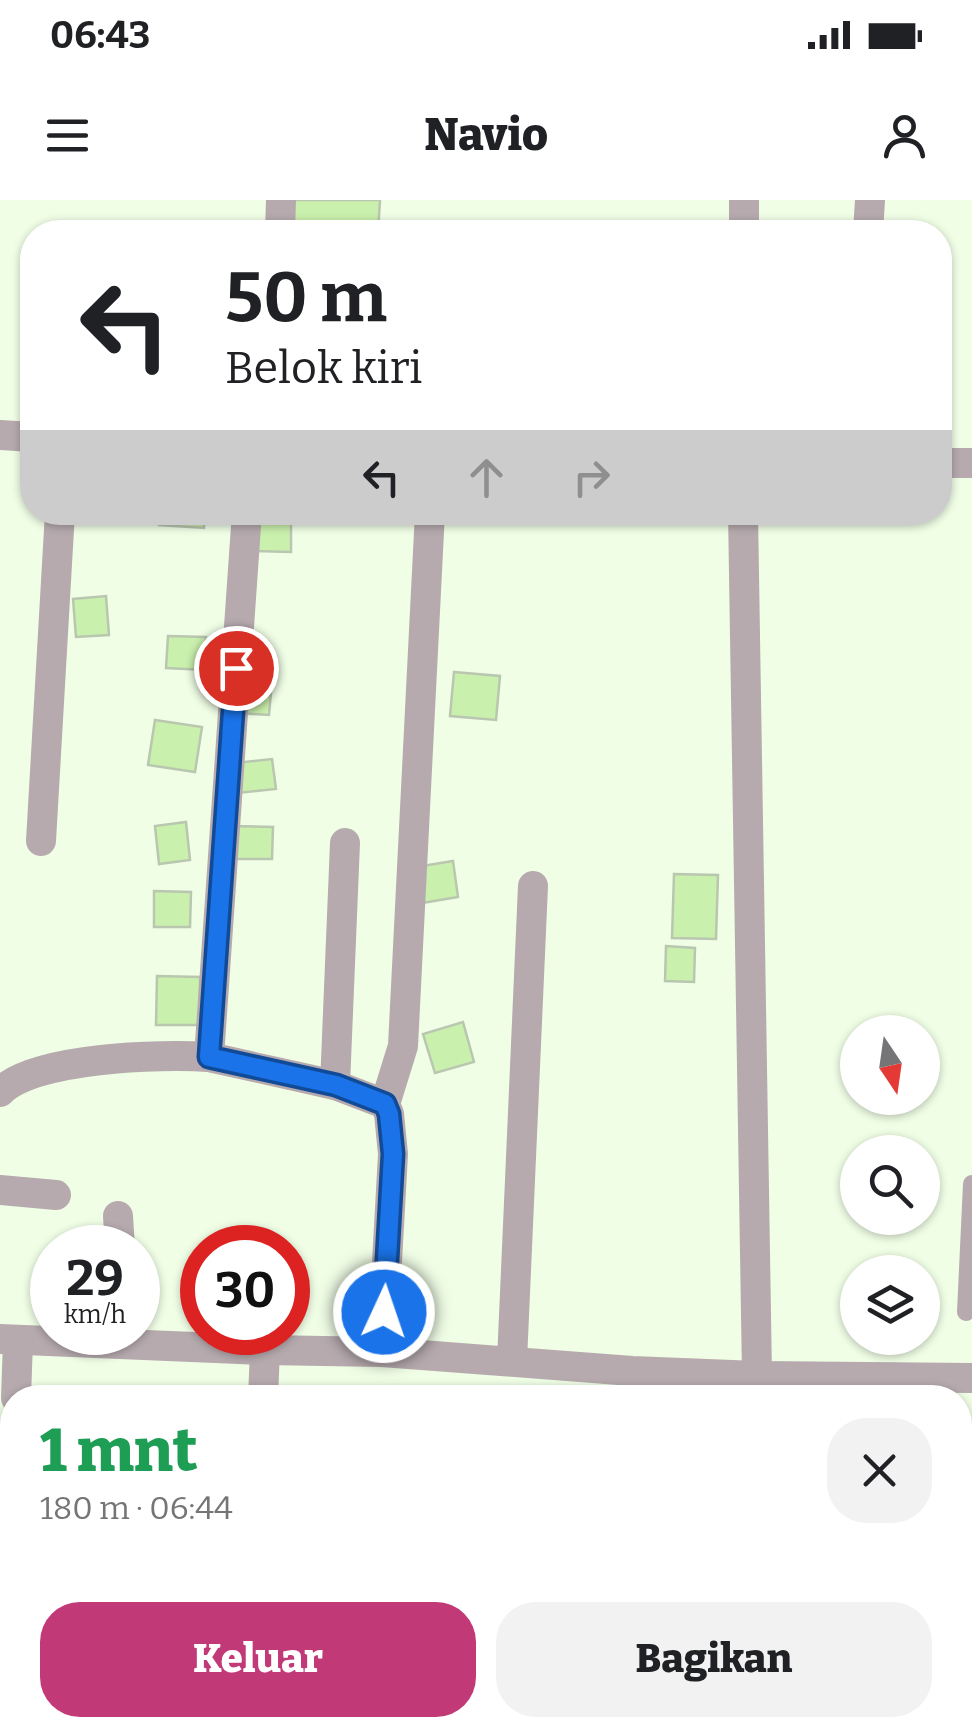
<!DOCTYPE html>
<html lang="id">
<head>
<meta charset="utf-8">
<style>
	:root { --surface:#fff; --page:#f2f2f2; --text:#202124; --muted:#757577; --accent:#c13977 }
	body { margin:0; font-family:Bitter,serif; background:var(--page); color:var(--text); height:100vh; display:flex; flex-direction:column; font-size:38px; white-space:nowrap }
	* { box-sizing:border-box; margin:0 }
	p { font-size:32px; color:var(--muted) }
	.icon { flex:none; width:55px; height:55px; fill:none; stroke:currentColor; stroke-width:2; stroke-linecap:round; stroke-linejoin:round }
	.map { position:relative; flex:1; overflow:hidden }
	.drawer { position:absolute; left:0px; top:1185px; width:972px; height:352px; display:flex; flex-direction:column; background:var(--surface); border-radius:40px 40px 0 0; box-shadow:0 2px 8px #0004 }
	.drawer>* { flex:none }
	.banner { position:absolute; left:20px; top:20px; width:932px; height:305px; border-radius:40px; box-shadow:0 2px 8px #0004; background:#fff; color:var(--text); overflow:hidden }
	.needle { width:65px; rotate:167deg }
	.tools { position:absolute; left:840px; top:815px; display:grid; gap:20px }
	.tools a { display:grid; place-items:center; width:100px; height:100px; border-radius:50%; background:var(--surface); box-shadow:0 2px 8px #0004; font-size:50px }
	.speed { position:absolute; left:30px; top:1025px; display:flex; gap:20px; font-size:50px; font-weight:700; text-align:center }
	.speed>* { display:grid; place-content:center; width:130px; height:130px; border-radius:50%; background:var(--surface); box-shadow:0 2px 8px #0004; line-height:1 }
	.speed small { font-size:25px; font-weight:400 }
	.speed .limit { border:15px solid #d22; background:#fff; color:#111 }
	.pin { position:absolute; display:grid; place-items:center; width:85px; height:85px; color:#fff; margin:-42px; border:5px solid #fff; border-radius:50%; box-shadow:0 2px 10px #0007 }
	.me { position:absolute; width:110px; margin:-55px; rotate:3deg; stroke-linejoin:round; filter:drop-shadow(0 0 8px #0008) }
	.turn { display:flex; align-items:center; gap:35px; height:210px; padding:0 40px; font-size:45px }
	.turn .icon { width:130px; height:130px; stroke-width:2.5 }
	.turn b { display:block; font-size:70px; line-height:85px }
	.lanes { display:flex; align-items:center; height:95px; padding:0 40px; background:#0003; justify-content:center; gap:50px; direction:ltr }
	.lanes .off { opacity:.35 }
	.round { display:grid; place-items:center; flex:none; width:105px; height:105px; border-radius:40px; background:var(--page) }
	.headline { display:flex; align-items:center; justify-content:space-between; height:170px; padding:0 40px }
	h1 { font-size:60px; font-weight:800; line-height:75px; color:#1e9e55 }
	.action { display:flex; gap:20px; margin-top:auto; padding:20px 40px }
	.action a { flex:1; height:115px; border-radius:40px; background:var(--accent); color:#fff; font-size:40px; font-weight:800; line-height:115px; text-align:center }
	.action a+a { background:var(--page); color:var(--text) }
	.status { display:flex; justify-content:space-between; align-items:center; height:70px; padding:0 50px; background:var(--surface); direction:ltr }
	.status svg { height:28px; fill:currentColor }
	header { display:flex; justify-content:space-between; align-items:center; height:130px; padding:0 40px; background:var(--surface); font-size:45px; font-weight:800 }
	.map>svg:first-child { display:block }
	.lines { fill:none; stroke-linecap:round; stroke-linejoin:round }
	.stream { stroke:#add291; stroke-width:9 }
	.building { fill:#caf0ad; stroke:#bac7b0; stroke-width:2.5 }
	.lane { stroke:#b6aaae; stroke-width:18 }
	.street { stroke:#b6aaae; stroke-width:30 }
	.route-casing { stroke:#114b97; stroke-width:25 }
	.route { stroke:#1a73e8; stroke-width:18 }
</style>
</head>
<body>
<div class="status"><b>06:43</b><svg viewBox="0 0 49 12"><path d="M0 12V9h3v3zM5 12V6h3v6zM10 12V3h3v9zM15 12V0h3v12zM26 1h20v11H26zM47 4h2v5h-2z"/></svg></div>
<header><svg class="icon" aria-label="menu" viewBox="0 0 24 24"><path d="M4 6h16M4 12h16M4 18h16"/></svg>Navio<svg class="icon" aria-label="person" viewBox="0 0 24 24"><circle cx="12" cy="8" r="4"/><path d="M4 21q1-7 8-7t8 7"/></svg></header>
<div class="map">
<svg width="972" height="1536" viewBox="0 0 972 1536">
	<rect width="100%" height="100%" fill="#f0fee6"/>
	<g class="lines">
		<path class="stream" d="M 34,1525 L 143,1536"/>
	</g>
	<g class="building">
		<path d="M 291,0 L 380,0 L 378,32 L 289,32 Z"/>
		<path d="M 160,312 L 205,312 L 204,328 L 159,325 Z"/>
		<path d="M 253,312 L 291,312 L 291,352 L 252,351 Z"/>
		<path d="M 106,396 L 109,435 L 76,437 L 73,399 Z"/>
		<path d="M 168,436 L 206,437 L 204,470 L 166,468 Z"/>
		<path d="M 244,468 L 273,470 L 269,515 L 239,513 Z"/>
		<path d="M 454,472 L 500,476 L 496,520 L 450,516 Z"/>
		<path d="M 155,520 L 202,527 L 195,572 L 148,565 Z"/>
		<path d="M 272,559 L 276,589 L 238,593 L 235,563 Z"/>
		<path d="M 186,622 L 190,660 L 159,664 L 155,626 Z"/>
		<path d="M 230,626 L 273,627 L 272,659 L 230,659 Z"/>
		<path d="M 453,661 L 458,697 L 422,703 L 416,667 Z"/>
		<path d="M 674,674 L 718,675 L 716,739 L 672,738 Z"/>
		<path d="M 154,691 L 191,692 L 190,727 L 154,727 Z"/>
		<path d="M 666,746 L 695,748 L 694,782 L 665,781 Z"/>
		<path d="M 157,776 L 200,777 L 200,825 L 156,825 Z"/>
		<path d="M 463,822 L 474,862 L 435,873 L 423,834 Z"/>
	</g>
	<g class="lines">
		<g class="lane">
			<path d="M 966,1112 L 972,984"/>
			<path d="M 960,1491 L 965,1469 L 972,1468"/>
			<path d="M 955,1529 L 972,1530"/>
			<path d="M 778,1536 L 778,1525"/>
		</g>
		<g class="street">
			<path d="M 280,32 L 281,0"/>
			<path d="M 744,32 L 744,0"/>
			<path d="M 868,32 L 870,0"/>
			<path d="M 0,235 L 32,237"/>
			<path d="M 940,263 L 972,263"/>
			<path d="M 247,312 L 209,857 L 335,885 L 385,904 L 389,914 L 393,954 L 382,1152"/>
			<path d="M 743,312 L 757,1176"/>
			<path d="M 41,641 L 60,312"/>
			<path d="M 335,885 L 345,643"/>
			<path d="M 0,892 C 34,857 161,854 209,857"/>
			<path d="M 385,904 L 403,846 L 430,312"/>
			<path d="M 0,990 L 56,995"/>
			<path d="M 118,1016 L 120,1048"/>
			<path d="M 0,1139 L 265,1150 L 382,1152 L 632,1171 L 757,1176 L 972,1178"/>
			<path d="M 512,1161 L 533,686"/>
			<path d="M 16,1198 L 18,1141"/>
			<path d="M 263,1198 L 265,1150"/>
			<path d="M 259,1525 L 259,1536"/>
			<path d="M 593,1525 L 593,1536"/>
			<path d="M 11,1536 L 12,1354"/>
		</g>
	</g>
	<g class="lines">
		<g class="route-casing">
			<path id="route" d="M 236,468 L 209,857 L 336,885 L 385,904 L 389,914 L 393,954 L 384,1112"/>
		</g>
		<use href="#route" class="route"/>
	</g>
</svg>
<div class="tools">
<a><svg class="needle" viewBox="-14 -14 28 28"><path d="M0-13l5 13h-10z" fill="#e53935"/><path d="M0 13l5-13h-10z" fill="#757577"/></svg></a>
<a><svg class="icon" aria-label="search" viewBox="0 0 24 24"><circle cx="10" cy="10" r="6"/><path d="M15 15l6 6"/></svg></a>
<a><svg class="icon" aria-label="layers" viewBox="0 0 24 24"><path d="M12 4l9 5-9 5-9-5zM3 14l9 5 9-5"/></svg></a>
</div>
<div class="speed"><div>29<small>km/h</small></div><div class="limit">30</div></div>
<div class="pin" style="left:236px;top:468px;background:#d93025"><svg class="icon" aria-label="arrive" viewBox="0 0 24 24"><path d="M6 21V4h12l-3 4 3 4H6"/></svg></div>
<svg class="me" style="left:384px;top:1112px" viewBox="-20 -20 40 40"><circle r="17" fill="#1a73e8" stroke="#fff" stroke-width="3"/><path d="M0-11L8 9 0 5-8 9z" fill="#fff"/></svg>
<div class="banner">
<div class="turn"><svg class="icon" aria-label="left" viewBox="0 0 24 24"><path d="M17 20v-9H6M10 6l-5 5 5 5"/></svg><div><b>50 m</b>Belok kiri</div></div>
<div class="lanes"><svg class="icon" aria-label="left" viewBox="0 0 24 24"><path d="M17 20v-9H6M10 6l-5 5 5 5"/></svg><svg class="icon off" aria-label="ahead" viewBox="0 0 24 24"><path d="M12 20V5M6 11l6-6 6 6"/></svg><svg class="icon off" aria-label="right" viewBox="0 0 24 24"><path d="M7 20v-9h11M14 6l5 5-5 5"/></svg></div>
</div>
<section class="drawer">
<div class="headline"><div><h1>1 mnt</h1><p>180 m · 06:44</p></div><a class="round"><svg class="icon" aria-label="close" viewBox="0 0 24 24"><path d="M6 6l12 12M18 6L6 18"/></svg></a></div>
<div class="action"><a>Keluar</a><a>Bagikan</a></div>
</section>
</div>
</body>
</html>
